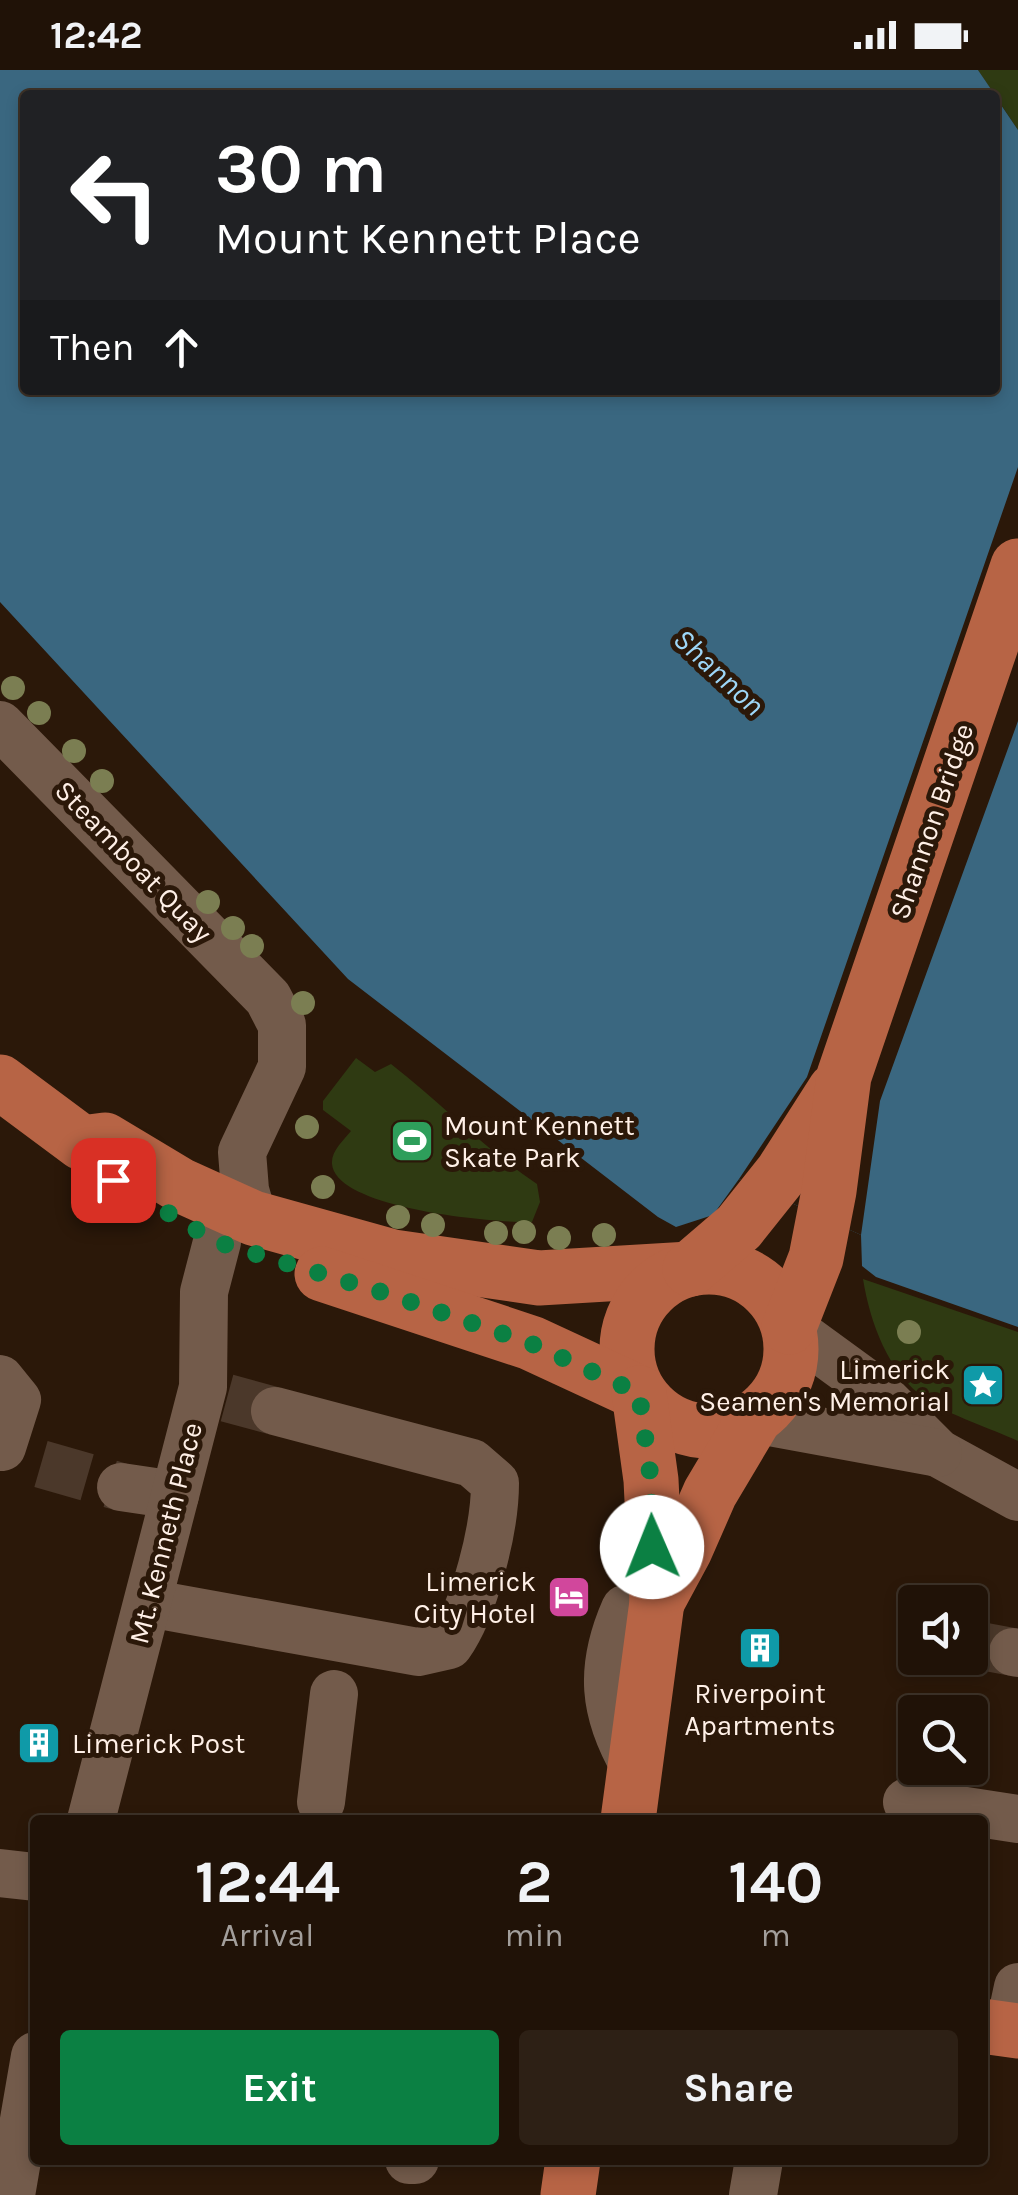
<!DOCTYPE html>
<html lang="en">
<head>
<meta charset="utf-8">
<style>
	:root { --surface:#201207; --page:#2d2015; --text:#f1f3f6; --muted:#a29e9b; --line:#3d3228; --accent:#0b8043 }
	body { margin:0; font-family:Karla,sans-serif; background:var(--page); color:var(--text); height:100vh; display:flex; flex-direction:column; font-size:38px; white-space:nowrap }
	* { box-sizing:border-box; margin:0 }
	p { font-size:32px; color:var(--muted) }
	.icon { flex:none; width:55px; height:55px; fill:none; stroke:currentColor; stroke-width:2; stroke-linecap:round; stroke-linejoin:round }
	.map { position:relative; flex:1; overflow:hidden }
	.details { position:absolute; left:30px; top:1745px; width:958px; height:350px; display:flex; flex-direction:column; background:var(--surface); border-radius:10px; box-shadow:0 5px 15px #0003,0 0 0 2px var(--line) }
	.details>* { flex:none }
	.top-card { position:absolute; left:20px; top:20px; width:980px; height:305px; border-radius:10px; box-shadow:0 5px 15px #0003,0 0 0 2px var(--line); background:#202124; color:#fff; overflow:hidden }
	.buttons { position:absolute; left:898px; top:1515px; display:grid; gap:20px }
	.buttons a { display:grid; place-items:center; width:90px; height:90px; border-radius:10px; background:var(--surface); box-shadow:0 5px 15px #0003,0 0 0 2px var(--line); font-size:50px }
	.pin { position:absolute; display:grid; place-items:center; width:85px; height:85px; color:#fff; margin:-42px; border-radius:20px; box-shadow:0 5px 15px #0006 }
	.me { position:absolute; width:110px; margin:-55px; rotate:359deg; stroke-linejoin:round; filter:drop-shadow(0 0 8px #0008) }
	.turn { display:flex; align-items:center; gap:35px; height:210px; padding:0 30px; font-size:45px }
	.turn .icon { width:130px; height:130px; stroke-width:2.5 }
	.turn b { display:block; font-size:70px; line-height:85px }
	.then { display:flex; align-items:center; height:95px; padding:0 30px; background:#0003; gap:20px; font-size:38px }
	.eta { display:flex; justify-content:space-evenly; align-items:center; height:170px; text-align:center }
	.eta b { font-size:60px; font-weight:700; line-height:70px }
	.action { display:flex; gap:20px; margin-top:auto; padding:20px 30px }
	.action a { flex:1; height:115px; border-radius:10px; background:var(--accent); color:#fff; font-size:40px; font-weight:700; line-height:115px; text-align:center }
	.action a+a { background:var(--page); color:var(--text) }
	.status { display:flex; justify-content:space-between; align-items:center; height:70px; padding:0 50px; background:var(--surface); direction:ltr }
	.status svg { height:28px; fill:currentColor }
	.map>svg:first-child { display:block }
	.green { fill:#2f3a12 }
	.water { fill:#3a6780 }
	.pier { fill:#2b1809 }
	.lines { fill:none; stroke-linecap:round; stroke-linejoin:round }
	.minor-tunnel { stroke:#4b382a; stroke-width:48; stroke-dasharray:48 24; stroke-linecap:butt }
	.minor { stroke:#735b4b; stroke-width:48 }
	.major { stroke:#b76445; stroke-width:55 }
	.tree { fill:#7b7e52 }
	.route { stroke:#0b8043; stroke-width:18; stroke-dasharray:0 32.4 }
	.labels { text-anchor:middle; stroke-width:10; stroke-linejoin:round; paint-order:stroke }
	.street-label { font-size:28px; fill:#fff0e7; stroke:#2b1809 }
	.poi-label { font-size:28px; fill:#fff0e7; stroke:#2b1809; text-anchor:start }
	.water-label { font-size:30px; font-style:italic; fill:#9ed7f8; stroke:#2b1809 }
</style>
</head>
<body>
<div class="status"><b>12:42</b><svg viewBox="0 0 49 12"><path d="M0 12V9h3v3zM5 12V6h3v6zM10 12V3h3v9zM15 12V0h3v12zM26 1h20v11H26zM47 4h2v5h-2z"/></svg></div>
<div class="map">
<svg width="1018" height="2125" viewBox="0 0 1018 2125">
	<rect width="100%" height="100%" fill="#2b1809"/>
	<g class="green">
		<path d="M 978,0 L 1018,0 L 1018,60 Z"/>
		<path d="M 356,988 L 375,1002 L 391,994 C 441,1033 485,1079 537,1114 L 540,1132 L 532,1152 C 495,1153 336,1139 332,1094 C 331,1081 343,1071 351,1061 L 323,1040 L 323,1031 Z"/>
		<path d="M 863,1209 L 1018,1262 L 1018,1371 C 990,1358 951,1346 926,1329 C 888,1303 870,1252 863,1209 Z"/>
	</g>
	<path class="water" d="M 0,0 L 978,0 L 995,25 L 25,25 L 25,320 L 995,320 L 995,26 L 1018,60 L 1018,1257 L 876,1207 L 862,1196 L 861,1165 L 739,1109 L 713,1145 L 676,1157 L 658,1147 L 348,909 L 0,532 Z"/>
	<path class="pier" d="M 1018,397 L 1018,651 L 880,1031 L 861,1165 L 739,1109 L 807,1007 Z"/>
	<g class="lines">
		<g class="minor-tunnel">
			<path d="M 227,1328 L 275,1341"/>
			<path d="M 41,1394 L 121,1417"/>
			<path d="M 970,1574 L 1013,1582"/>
		</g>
		<g class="minor">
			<path d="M 0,655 L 268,928 L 282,955 L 282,997 L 242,1082 L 245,1120 L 253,1148"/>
			<path d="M 789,1257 L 874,1319 L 938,1383 L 1018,1427"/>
			<path d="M 0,1309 L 17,1330 L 2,1377"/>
			<path d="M 754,1349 L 938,1383"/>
			<path d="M 121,1417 L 175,1425"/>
			<path d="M 148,1533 L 418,1582 L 449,1575 C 475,1538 495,1459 495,1413 L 472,1393 L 275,1341"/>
			<path d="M 1013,1582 L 1018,1583"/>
			<path d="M 635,1697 C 603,1642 599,1598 625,1539 L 657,1532"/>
			<path d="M 321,1732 L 334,1624"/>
			<path d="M 907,1732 L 1018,1749"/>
			<path d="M 91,1750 L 203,1317 L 204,1222 L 217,1172"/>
			<path d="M 0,1803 L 35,1807"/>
			<path d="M 1009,1959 L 1018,1917"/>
			<path d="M 409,2090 L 415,2090"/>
			<path d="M 11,2125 L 35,1986"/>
			<path d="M 753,2125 L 759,2090"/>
		</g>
		<g class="major">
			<path d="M 0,1012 L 82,1073 L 105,1070 L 180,1115 L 253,1148 L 393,1187 L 539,1208 L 690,1199"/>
			<circle cx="709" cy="1279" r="82"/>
			<path d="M 690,1199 L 739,1157 L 782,1103 L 835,1020"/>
			<path d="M 322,1204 L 531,1273 L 639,1323"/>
			<path d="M 789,1257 L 816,1188 L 829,1121 L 844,1006 L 1018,496"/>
			<path d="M 657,1532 L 685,1480 L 710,1423 L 754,1349"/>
			<path d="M 628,1750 L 657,1532 L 651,1410 L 639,1323"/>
			<path d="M 982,1956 L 1018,1961"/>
			<path d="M 568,2125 L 573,2090"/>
		</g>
	</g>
	<g class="tree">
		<circle cx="13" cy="618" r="12"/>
		<circle cx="39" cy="643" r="12"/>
		<circle cx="74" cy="681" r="12"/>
		<circle cx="102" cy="711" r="12"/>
		<circle cx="208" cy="832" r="12"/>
		<circle cx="233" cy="858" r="12"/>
		<circle cx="252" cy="876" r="12"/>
		<circle cx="303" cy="933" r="12"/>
		<circle cx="307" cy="1057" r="12"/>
		<circle cx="323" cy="1117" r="12"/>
		<circle cx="398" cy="1147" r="12"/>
		<circle cx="433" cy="1155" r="12"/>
		<circle cx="524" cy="1162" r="12"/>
		<circle cx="496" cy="1163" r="12"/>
		<circle cx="604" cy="1165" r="12"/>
		<circle cx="559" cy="1168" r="12"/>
		<circle cx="909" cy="1262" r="12"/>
	</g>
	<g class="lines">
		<path class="route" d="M 113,1110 L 217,1172 L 388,1224 L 530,1273 L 639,1323 L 651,1410 L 652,1477"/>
	</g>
	<defs>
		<g id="stadium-square" transform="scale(2.25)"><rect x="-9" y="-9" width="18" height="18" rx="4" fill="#2e9e5b" stroke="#2b1809"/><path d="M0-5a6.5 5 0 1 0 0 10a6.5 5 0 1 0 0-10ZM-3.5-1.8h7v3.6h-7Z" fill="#fff"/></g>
		<g id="sight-square" transform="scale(2.25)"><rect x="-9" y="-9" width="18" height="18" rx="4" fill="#0f9aa8" stroke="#2b1809"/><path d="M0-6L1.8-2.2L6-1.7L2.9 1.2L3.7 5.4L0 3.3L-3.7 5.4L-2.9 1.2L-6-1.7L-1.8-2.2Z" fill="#fff"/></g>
		<g id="hotel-square" transform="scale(2.25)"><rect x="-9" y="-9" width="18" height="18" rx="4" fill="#d1479c" stroke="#2b1809"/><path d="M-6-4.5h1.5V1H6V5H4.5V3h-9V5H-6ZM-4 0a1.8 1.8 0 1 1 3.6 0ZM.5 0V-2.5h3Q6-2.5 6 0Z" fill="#fff"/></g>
		<g id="building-square" transform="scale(2.25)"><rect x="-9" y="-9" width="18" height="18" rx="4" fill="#0f9aa8" stroke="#2b1809"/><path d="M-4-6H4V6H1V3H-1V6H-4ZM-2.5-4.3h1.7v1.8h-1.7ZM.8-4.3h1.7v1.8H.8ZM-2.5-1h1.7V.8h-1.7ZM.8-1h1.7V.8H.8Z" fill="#fff"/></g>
	</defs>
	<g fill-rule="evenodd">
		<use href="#stadium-square" x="412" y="1071"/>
		<use href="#sight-square" x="983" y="1315"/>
		<use href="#hotel-square" x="569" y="1527"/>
		<use href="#building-square" x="760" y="1578"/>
		<use href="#building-square" x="39" y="1673"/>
	</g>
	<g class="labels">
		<g class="street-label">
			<text transform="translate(931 751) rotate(-71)" y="10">Shannon Bridge</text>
			<text transform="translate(134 791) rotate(46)" y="10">Steamboat Quay</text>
			<text transform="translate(165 1463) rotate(-76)" y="10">Mt. Kenneth Place</text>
		</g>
		<g class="poi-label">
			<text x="444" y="1065">Mount Kennett<tspan x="444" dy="32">Skate Park</tspan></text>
			<text x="950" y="1309" text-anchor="end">Limerick<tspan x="950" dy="32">Seamen's Memorial</tspan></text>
			<text x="536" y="1521" text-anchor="end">Limerick<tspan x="536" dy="32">City Hotel</tspan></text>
			<text x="760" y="1633" text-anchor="middle">Riverpoint<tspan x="760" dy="32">Apartments</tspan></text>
			<text x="72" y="1683">Limerick Post</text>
		</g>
		<g class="water-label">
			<text transform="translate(719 602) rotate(43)" y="10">Shannon</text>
		</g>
	</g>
</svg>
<div class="buttons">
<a><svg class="icon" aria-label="sound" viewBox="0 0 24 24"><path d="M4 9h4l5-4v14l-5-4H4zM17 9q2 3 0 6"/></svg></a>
<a><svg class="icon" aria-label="search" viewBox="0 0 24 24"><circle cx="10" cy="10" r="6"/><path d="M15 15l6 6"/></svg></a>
</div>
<div class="pin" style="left:113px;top:1110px;background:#d93025"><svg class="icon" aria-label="arrive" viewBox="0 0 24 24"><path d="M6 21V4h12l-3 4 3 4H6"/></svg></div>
<svg class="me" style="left:652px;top:1477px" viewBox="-20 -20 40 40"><circle r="19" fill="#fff"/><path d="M0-13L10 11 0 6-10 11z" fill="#0b8043"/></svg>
<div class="top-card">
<div class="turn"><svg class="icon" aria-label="left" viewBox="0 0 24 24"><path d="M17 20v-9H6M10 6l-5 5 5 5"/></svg><div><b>30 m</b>Mount Kennett Place</div></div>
<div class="then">Then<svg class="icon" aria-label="ahead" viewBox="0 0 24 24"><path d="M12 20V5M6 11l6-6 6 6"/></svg></div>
</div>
<section class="details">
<div class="eta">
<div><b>12:44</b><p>Arrival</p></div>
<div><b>2</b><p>min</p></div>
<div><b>140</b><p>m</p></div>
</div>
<div class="action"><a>Exit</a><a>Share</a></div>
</section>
</div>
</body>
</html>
